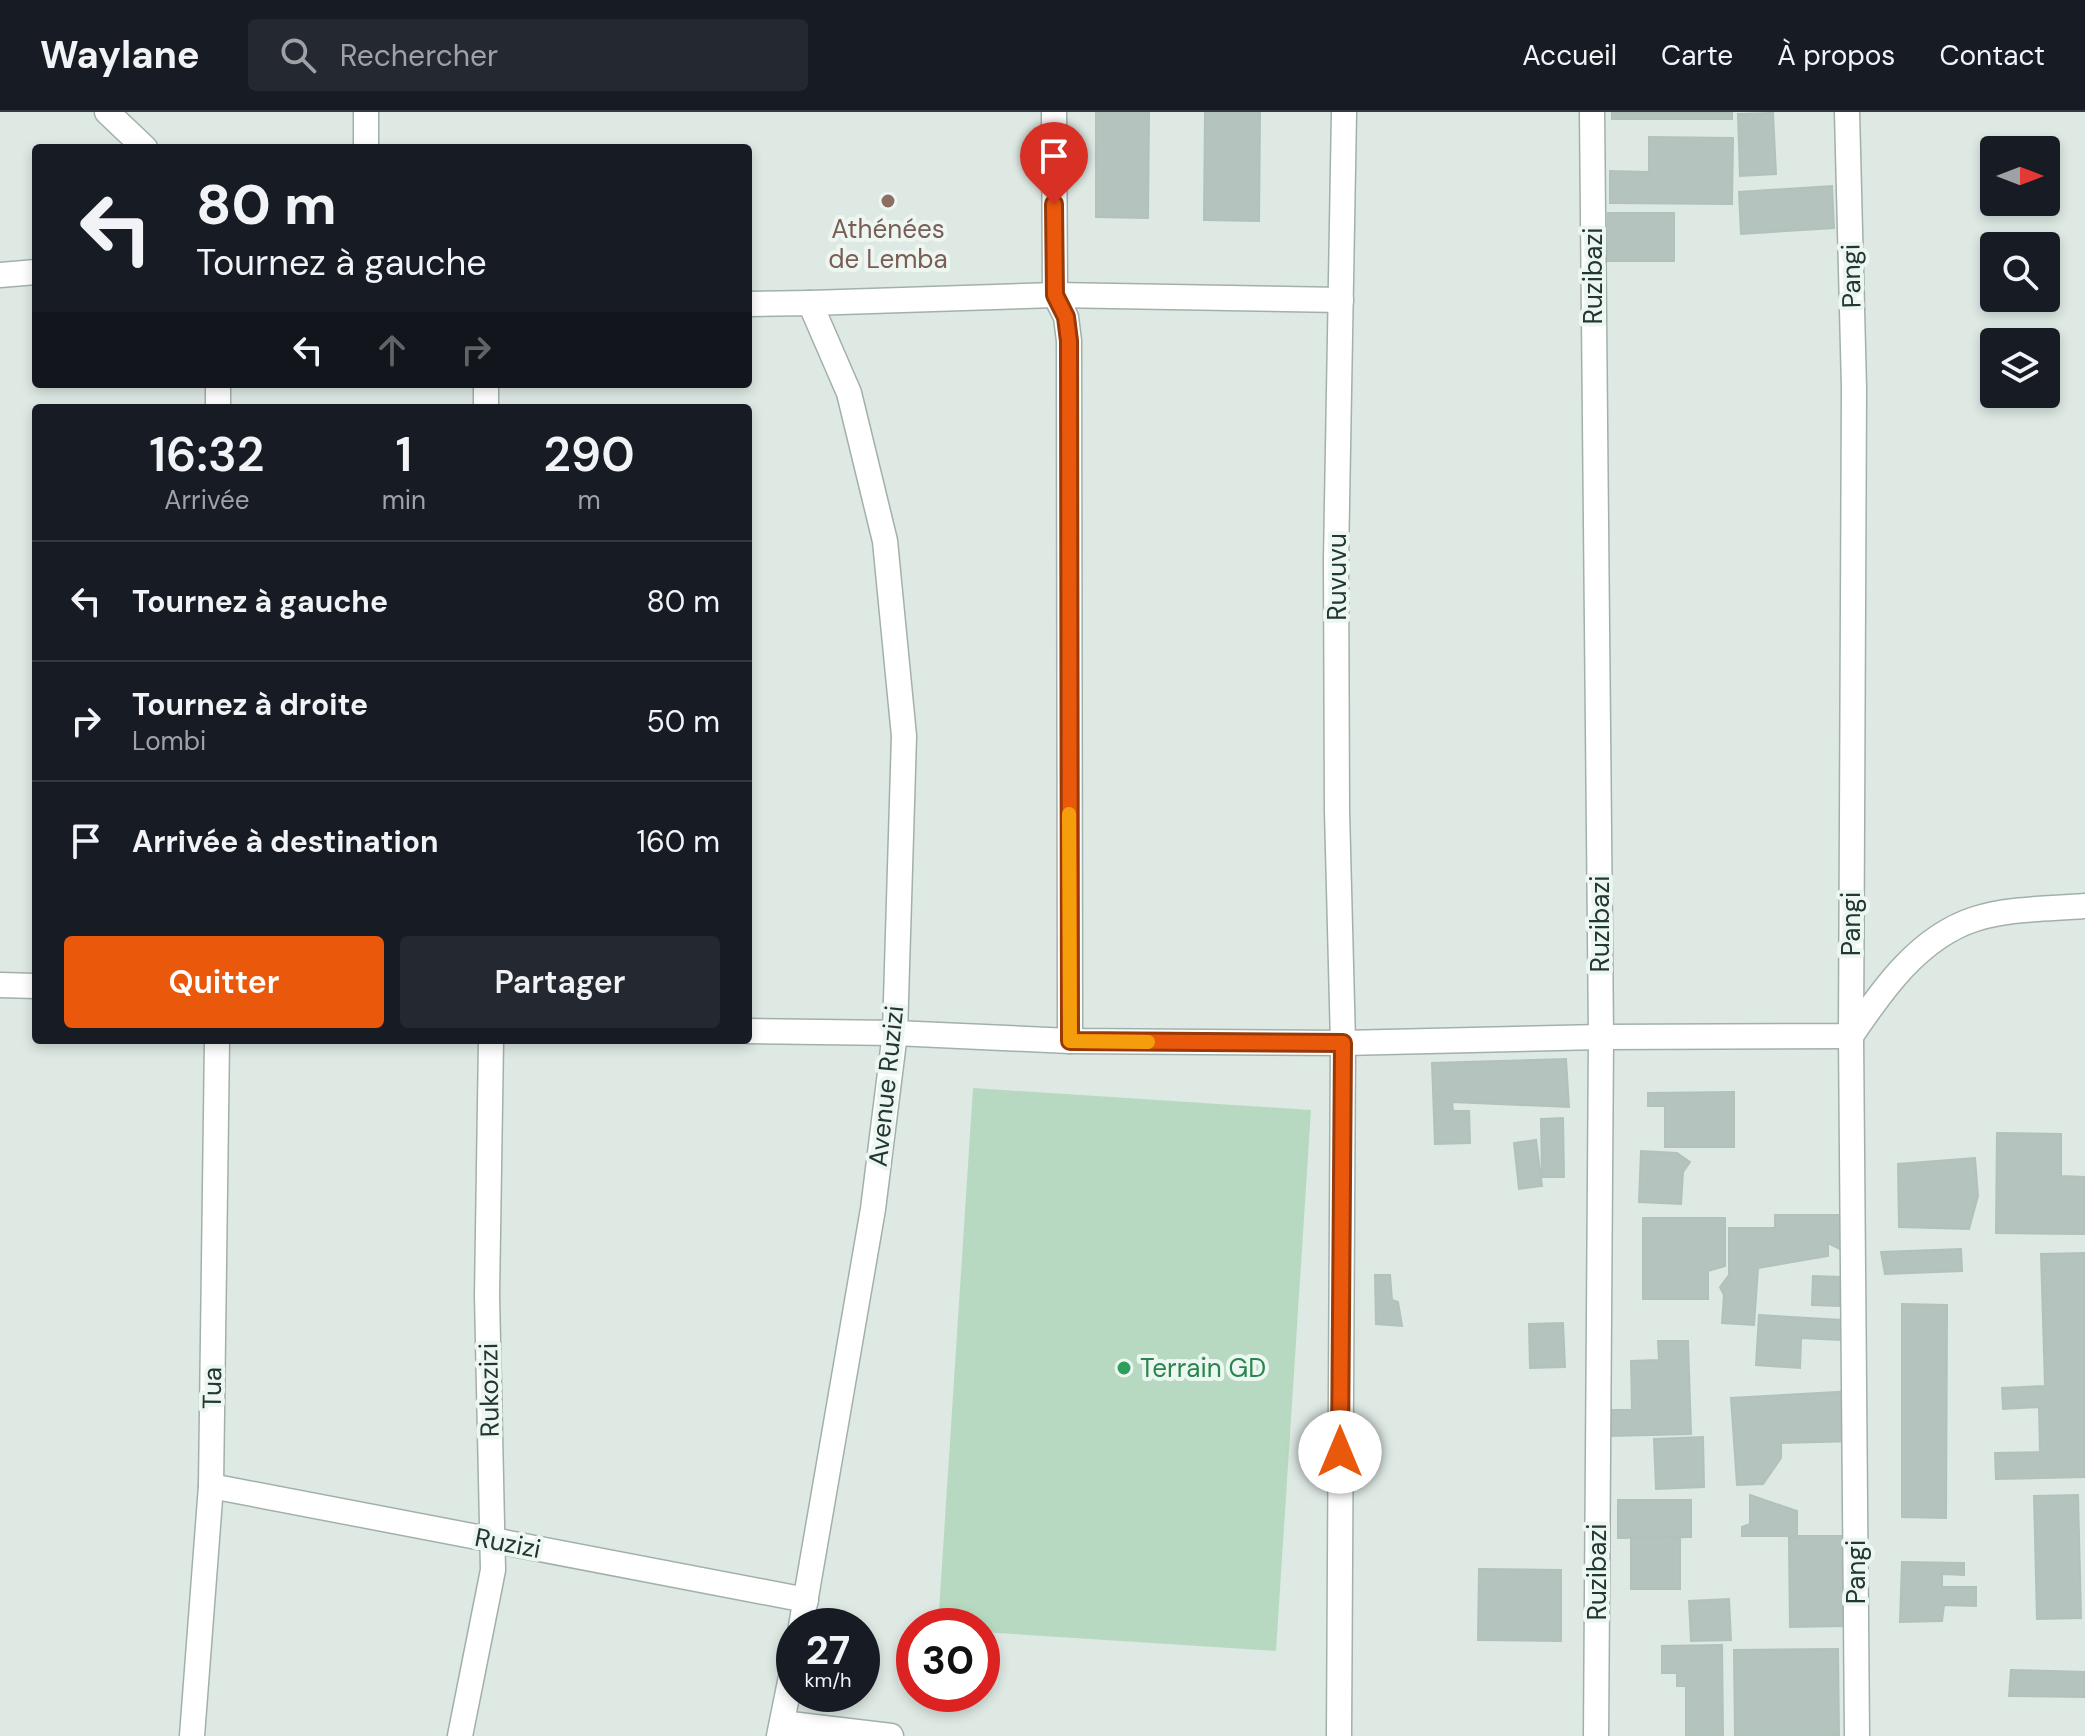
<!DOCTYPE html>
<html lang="fr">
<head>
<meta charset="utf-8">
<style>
	:root { --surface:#171b24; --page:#242831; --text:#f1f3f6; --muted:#9ea1a6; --line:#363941; --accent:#ea580c }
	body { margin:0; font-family:"DM Sans",sans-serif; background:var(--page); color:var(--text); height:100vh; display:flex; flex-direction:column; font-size:30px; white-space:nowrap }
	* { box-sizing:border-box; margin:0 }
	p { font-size:26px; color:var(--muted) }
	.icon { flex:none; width:44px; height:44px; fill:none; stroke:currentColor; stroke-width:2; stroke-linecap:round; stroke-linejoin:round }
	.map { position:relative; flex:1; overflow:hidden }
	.drawer { position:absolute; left:32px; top:292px; width:720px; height:640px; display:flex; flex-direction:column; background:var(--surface); border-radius:8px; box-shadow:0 4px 12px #0003 }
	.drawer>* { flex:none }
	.guide { position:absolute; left:32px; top:32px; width:720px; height:244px; border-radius:8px; box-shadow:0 4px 12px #0003; background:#171b24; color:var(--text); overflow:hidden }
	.needle { width:52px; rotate:90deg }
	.controls { position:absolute; left:1980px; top:24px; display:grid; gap:16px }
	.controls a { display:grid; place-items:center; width:80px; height:80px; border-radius:8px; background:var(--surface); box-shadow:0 4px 12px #0003; font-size:40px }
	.speed { position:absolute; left:776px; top:1496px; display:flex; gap:16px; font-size:40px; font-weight:700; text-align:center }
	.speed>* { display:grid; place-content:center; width:104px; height:104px; border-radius:50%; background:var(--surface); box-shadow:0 4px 12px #0003; line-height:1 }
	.speed small { font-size:20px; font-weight:400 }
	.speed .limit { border:12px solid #d22; background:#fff; color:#111 }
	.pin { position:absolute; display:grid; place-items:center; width:68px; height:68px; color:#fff; margin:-82px -34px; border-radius:50% 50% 50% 0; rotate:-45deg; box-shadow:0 0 8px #0007 }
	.pin .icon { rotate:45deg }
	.me { position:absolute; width:88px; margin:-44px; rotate:0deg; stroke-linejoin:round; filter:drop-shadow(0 0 6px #0008) }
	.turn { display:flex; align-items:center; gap:28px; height:168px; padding:0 32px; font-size:36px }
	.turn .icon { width:104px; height:104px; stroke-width:2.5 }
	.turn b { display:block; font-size:56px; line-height:68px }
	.lanes { display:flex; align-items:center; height:76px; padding:0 32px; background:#0003; justify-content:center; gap:40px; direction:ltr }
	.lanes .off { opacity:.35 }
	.eta { display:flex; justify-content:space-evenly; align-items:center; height:136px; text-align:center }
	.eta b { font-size:48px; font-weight:600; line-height:56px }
	.cta { display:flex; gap:16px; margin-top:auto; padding:16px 32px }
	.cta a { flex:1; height:92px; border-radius:8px; background:var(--accent); color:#fff; font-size:32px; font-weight:600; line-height:92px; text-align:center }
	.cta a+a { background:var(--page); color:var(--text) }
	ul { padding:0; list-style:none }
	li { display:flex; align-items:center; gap:24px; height:120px; padding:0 32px; border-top:2px solid var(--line) }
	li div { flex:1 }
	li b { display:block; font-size:30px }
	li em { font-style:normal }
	header { display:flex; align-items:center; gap:48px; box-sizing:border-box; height:112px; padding:0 40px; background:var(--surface); border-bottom:2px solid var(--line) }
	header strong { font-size:38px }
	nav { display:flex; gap:44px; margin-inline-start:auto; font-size:28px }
	.search { width:560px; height:72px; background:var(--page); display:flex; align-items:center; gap:20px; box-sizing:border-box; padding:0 28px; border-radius:8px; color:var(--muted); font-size:30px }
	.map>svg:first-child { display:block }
	.green { fill:#b8d9c1 }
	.building { fill:#b4c3bd; stroke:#b1c2bb; stroke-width:2 }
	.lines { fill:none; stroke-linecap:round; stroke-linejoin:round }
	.minor-casing { stroke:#a2b0ab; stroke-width:27 }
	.minor { stroke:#fff; stroke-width:24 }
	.route-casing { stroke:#983908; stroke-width:20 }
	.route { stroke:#ea580c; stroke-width:14 }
	.slow { stroke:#f59e0b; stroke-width:14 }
	.education-dot { fill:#8d6e63; stroke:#eef6f2; stroke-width:3 }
	.leisure-dot { fill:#2e9e5b; stroke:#eef6f2; stroke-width:3 }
	.labels { text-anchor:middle; stroke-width:8; stroke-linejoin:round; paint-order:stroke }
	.education-label { font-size:26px; fill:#785e54; stroke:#eef6f2 }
	.street-label { font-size:26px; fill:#213731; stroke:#eef6f2 }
	.leisure-label { font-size:26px; fill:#27864d; stroke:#eef6f2; text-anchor:start }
</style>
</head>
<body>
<header>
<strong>Waylane</strong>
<div class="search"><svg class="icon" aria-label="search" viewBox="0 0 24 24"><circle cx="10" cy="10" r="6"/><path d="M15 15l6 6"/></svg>Rechercher</div>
<nav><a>Accueil</a><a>Carte</a><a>À propos</a><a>Contact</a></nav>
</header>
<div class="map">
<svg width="2085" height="1624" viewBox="0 0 2085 1624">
	<rect width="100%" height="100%" fill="#dee9e4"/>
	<path class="green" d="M 973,976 L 1311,998 L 1276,1539 L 982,1520 L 982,1514 L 938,1514 Z"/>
	<g class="building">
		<path d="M 1096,0 L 1149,0 L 1148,106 L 1096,105 Z"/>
		<path d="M 1205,0 L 1260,0 L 1259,109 L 1204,108 Z"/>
		<rect x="1612" y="0" width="120" height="7"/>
		<path d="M 1773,1 L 1776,62 L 1740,64 L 1738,2 Z"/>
		<path d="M 1649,25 L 1733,26 L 1732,92 L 1610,91 L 1610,59 L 1649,60 Z"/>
		<path d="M 1832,74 L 1834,116 L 1741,122 L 1739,80 Z"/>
		<path d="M 1608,101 L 1674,101 L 1674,149 L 1607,149 Z"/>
		<path d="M 1566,947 L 1569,995 L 1452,990 L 1453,999 L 1469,999 L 1470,1031 L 1435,1032 L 1432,951 Z"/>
		<path d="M 1734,980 L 1734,1035 L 1665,1035 L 1665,994 L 1648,994 L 1648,981 Z"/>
		<path d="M 1563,1006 L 1564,1065 L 1542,1065 L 1541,1007 Z"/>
		<path d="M 1997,1021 L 2061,1022 L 2061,1064 L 2085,1065 L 2085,1122 L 1996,1121 Z"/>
		<path d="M 1536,1028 L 1542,1074 L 1519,1077 L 1514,1031 Z"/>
		<path d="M 1641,1039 L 1677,1041 L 1690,1050 L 1683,1060 L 1681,1092 L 1639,1090 Z"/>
		<path d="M 1975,1046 L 1978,1084 L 1969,1117 L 1899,1115 L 1898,1052 Z"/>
		<path d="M 1775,1103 L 1843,1103 L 1844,1139 L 1828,1131 L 1828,1144 L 1758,1156 L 1754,1213 L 1722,1211 L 1724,1183 L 1720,1175 L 1729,1163 L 1729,1116 L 1775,1116 Z"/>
		<path d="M 1643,1106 L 1725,1106 L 1725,1154 L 1708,1159 L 1708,1187 L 1643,1187 Z"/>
		<path d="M 1961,1137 L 1962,1159 L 1885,1162 L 1881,1140 Z"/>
		<path d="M 2084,1141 L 2085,1365 L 1996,1367 L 1995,1341 L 2040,1340 L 2039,1295 L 2003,1297 L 2002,1276 L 2045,1274 L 2041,1142 Z"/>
		<path d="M 1375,1163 L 1390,1163 L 1392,1188 L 1398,1190 L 1402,1214 L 1376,1212 Z"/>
		<path d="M 1813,1164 L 1840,1165 L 1839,1194 L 1812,1193 Z"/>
		<path d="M 1902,1192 L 1947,1193 L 1946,1406 L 1902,1405 Z"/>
		<path d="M 1759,1203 L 1842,1208 L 1841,1228 L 1801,1226 L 1800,1256 L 1756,1253 Z"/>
		<path d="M 1563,1211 L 1565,1255 L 1530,1256 L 1529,1212 Z"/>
		<path d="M 1658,1229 L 1688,1229 L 1691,1322 L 1610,1324 L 1609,1298 L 1632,1298 L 1631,1249 L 1659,1248 Z"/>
		<path d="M 1854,1279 L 1856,1329 L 1781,1331 L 1781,1346 L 1763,1372 L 1737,1373 L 1731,1286 Z"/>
		<path d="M 1703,1325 L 1704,1375 L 1656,1377 L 1654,1327 Z"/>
		<path d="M 1750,1383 L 1797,1399 L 1797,1424 L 1742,1424 L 1742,1415 L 1750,1412 Z"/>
		<path d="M 2078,1383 L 2081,1506 L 2037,1507 L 2034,1384 Z"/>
		<path d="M 1618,1388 L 1691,1388 L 1691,1425 L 1618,1426 Z"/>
		<path d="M 1631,1424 L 1680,1425 L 1680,1477 L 1631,1477 Z"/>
		<path d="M 1797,1424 L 1842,1424 L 1844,1514 L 1790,1515 L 1789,1426 Z"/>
		<path d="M 1902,1450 L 1964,1451 L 1964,1463 L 1942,1462 L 1942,1475 L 1976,1475 L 1976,1494 L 1944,1493 L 1942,1509 L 1900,1510 Z"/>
		<path d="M 1479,1457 L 1561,1458 L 1561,1529 L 1478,1528 Z"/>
		<path d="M 1729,1487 L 1731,1528 L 1691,1529 L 1689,1489 Z"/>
		<path d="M 1722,1533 L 1723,1624 L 1686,1624 L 1686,1574 L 1677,1574 L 1677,1561 L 1662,1561 L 1662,1534 Z"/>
		<path d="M 1838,1537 L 1839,1624 L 1735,1624 L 1734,1538 Z"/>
		<path d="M 2011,1558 L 2085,1560 L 2085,1585 L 2009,1584 Z"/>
	</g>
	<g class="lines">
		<g class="minor-casing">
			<g id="minor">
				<path d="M 107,0 L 145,36"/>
				<path d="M 366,0 L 366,36"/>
				<path d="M 1054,0 L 1055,183 L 1066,205 L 1069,229 L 1070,929"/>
				<path d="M 1592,0 L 1601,925 L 1596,1624"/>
				<path d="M 1847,0 L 1854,276 L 1851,924 L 1857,1624"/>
				<path d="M 0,163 L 36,160"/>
				<path d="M 810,191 L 1055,183 L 1341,188"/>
				<path d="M 748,192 L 810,191 L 849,281 L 885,429 L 904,624 L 895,921 L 873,1097 L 801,1514"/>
				<path d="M 218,272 L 218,296"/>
				<path d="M 486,272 L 486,296"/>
				<path d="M 0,873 L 36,874"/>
				<path d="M 748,919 L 895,921 L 1070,929 L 1343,931 L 1601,925 L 1851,924 C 1882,878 1919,825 1975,807 C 2009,796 2049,797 2085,794"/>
				<path d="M 211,1374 L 806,1488"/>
				<path d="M 782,1611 L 891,1624"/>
				<path d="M 192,1624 L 211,1374 L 217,928"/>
				<path d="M 460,1624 L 493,1458 L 487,1184 L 491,928"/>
				<path d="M 779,1624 L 794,1550"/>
				<path d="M 1339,1624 L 1343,931 L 1337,699 L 1336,448 L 1344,0"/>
			</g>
		</g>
		<use href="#minor" class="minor"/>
	</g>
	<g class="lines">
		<g class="route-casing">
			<path id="route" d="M 1054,92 L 1055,183 L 1066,205 L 1069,229 L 1070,929 L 1343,931 L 1340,1340"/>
		</g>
		<use href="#route" class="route"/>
		<path class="slow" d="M 1069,702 L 1070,929 L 1148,930"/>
	</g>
	<circle class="education-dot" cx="888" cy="89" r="8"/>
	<circle class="leisure-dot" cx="1124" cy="1256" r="8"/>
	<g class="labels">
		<g class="education-label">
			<text x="888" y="126">Athénées<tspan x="888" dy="30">de Lemba</tspan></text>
		</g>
		<g class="street-label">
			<text transform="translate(1593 164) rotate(-90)" y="9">Ruzibazi</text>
			<text transform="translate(1851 164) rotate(-91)" y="9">Pangi</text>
			<text transform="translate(1337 465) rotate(-90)" y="9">Ruvuvu</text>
			<text transform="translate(1600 812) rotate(-90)" y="9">Ruzibazi</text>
			<text transform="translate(1851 812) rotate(-90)" y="9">Pangi</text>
			<text transform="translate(886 974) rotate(-84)" y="9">Avenue Ruzizi</text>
			<text transform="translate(212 1276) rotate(-89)" y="9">Tua</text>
			<text transform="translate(489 1278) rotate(-91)" y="9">Rukozizi</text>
			<text transform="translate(508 1431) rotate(11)" y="9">Ruzizi</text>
			<text transform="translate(1597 1460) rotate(-90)" y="9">Ruzibazi</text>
			<text transform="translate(1856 1460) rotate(-90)" y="9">Pangi</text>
		</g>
		<g class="leisure-label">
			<text x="1140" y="1265">Terrain GD</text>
		</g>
	</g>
</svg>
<div class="controls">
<a><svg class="needle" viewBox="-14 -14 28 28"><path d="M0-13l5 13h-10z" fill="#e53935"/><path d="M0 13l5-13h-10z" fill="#9ea1a6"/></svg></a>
<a><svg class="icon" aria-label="search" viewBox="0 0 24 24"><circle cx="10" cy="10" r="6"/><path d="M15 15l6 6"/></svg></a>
<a><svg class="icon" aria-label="layers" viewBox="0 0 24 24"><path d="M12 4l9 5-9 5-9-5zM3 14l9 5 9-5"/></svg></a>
</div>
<div class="speed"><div>27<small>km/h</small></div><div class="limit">30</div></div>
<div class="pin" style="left:1054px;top:92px;background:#d93025"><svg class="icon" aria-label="arrive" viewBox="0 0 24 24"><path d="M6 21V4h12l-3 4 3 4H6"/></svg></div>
<svg class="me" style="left:1340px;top:1340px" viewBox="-20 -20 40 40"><circle r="19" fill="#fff"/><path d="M0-13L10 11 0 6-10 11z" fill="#ea580c"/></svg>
<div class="guide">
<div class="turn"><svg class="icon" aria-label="left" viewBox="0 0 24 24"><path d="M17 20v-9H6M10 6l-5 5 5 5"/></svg><div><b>80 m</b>Tournez à gauche</div></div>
<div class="lanes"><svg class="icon" aria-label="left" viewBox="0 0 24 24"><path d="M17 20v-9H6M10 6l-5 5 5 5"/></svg><svg class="icon off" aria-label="ahead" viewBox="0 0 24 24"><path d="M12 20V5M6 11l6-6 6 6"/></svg><svg class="icon off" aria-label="right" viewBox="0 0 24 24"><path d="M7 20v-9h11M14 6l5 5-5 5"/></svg></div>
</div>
<section class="drawer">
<div class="eta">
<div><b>16:32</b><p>Arrivée</p></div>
<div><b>1</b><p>min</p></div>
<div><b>290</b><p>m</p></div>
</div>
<ul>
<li><svg class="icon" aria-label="left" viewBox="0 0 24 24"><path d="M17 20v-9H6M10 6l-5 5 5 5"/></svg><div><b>Tournez à gauche</b></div><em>80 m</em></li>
<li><svg class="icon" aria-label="right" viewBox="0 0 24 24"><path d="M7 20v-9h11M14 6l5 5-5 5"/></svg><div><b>Tournez à droite</b><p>Lombi</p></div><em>50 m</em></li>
<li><svg class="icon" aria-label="arrive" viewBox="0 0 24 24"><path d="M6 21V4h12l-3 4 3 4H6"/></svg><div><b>Arrivée à destination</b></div><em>160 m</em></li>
</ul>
<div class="cta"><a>Quitter</a><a>Partager</a></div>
</section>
</div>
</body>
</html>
